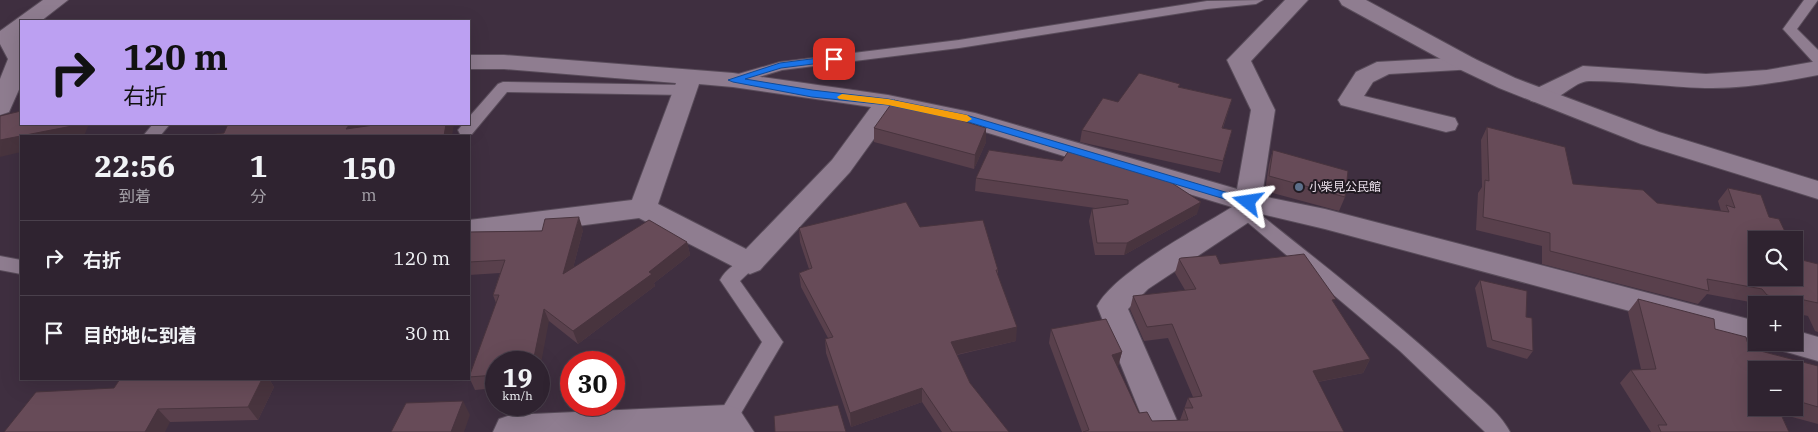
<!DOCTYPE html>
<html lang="ja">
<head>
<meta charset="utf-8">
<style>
	:root { --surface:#2f2330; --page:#3b2f3c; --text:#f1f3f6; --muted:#a7a4ab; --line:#4a404c }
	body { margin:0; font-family:"IBM Plex Serif","Noto Sans JP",serif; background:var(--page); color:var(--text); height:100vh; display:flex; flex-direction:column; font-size:19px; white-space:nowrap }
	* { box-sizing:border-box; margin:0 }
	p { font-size:16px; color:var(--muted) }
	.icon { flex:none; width:28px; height:28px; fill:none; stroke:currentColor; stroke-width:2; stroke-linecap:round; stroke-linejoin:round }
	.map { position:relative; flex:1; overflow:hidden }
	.sheet { position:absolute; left:20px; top:135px; width:450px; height:245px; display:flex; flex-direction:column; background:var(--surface); border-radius:0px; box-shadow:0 5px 20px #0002,0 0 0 1px var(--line) }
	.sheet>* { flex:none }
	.banner { position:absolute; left:20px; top:20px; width:450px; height:105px; border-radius:0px; box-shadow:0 5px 20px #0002,0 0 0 1px var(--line); background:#bca0f2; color:#111; overflow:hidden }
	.buttons { position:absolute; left:1748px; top:231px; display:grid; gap:10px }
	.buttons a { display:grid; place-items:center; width:55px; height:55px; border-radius:0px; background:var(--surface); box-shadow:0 5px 20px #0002,0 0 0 1px var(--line); font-size:25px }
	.speed { position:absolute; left:485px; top:351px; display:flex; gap:10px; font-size:25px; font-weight:700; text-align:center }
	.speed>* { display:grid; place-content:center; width:65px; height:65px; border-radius:50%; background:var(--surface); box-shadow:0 5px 20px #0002,0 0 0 1px var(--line); line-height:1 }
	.speed small { font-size:12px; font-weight:400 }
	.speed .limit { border:8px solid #d22; background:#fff; color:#111 }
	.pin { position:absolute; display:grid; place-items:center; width:42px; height:42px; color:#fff; margin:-21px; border-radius:10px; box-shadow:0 2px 8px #0006 }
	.me { position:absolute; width:55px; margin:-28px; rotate:285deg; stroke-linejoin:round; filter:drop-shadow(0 0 4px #0008) }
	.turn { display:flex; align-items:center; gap:18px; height:105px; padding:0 20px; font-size:22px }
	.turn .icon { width:65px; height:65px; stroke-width:2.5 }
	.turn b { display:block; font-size:35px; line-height:42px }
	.eta { display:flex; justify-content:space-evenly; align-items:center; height:85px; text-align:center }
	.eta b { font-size:30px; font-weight:800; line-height:35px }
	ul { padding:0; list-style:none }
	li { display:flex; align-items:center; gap:15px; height:75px; padding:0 20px; border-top:1px solid var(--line) }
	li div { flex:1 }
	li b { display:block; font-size:19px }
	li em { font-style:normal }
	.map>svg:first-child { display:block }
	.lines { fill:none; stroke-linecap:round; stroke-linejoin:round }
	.lane-casing { stroke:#594c5a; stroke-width:2 }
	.street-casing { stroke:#594c5a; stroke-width:2 }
	.secondary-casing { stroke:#594c5a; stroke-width:2 }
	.lane { fill:#8f7d90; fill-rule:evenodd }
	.street { fill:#8f7d90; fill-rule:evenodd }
	.secondary { fill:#8f7d90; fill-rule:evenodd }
	.wall { fill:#59404c; fill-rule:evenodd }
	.shaded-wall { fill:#48343e }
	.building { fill:#674b58; stroke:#48343e }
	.route { fill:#1a73e8; stroke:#114b97 }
	.slow { fill:#f59e0b }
	.service-dot { fill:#5c6f8a; stroke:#211a22; stroke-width:2 }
	.labels { text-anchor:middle; stroke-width:4; stroke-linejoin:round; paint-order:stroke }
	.poi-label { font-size:12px; fill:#ece2ed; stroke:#211a22; text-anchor:start }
</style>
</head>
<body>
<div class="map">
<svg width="1818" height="432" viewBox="0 0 1818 432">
	<rect width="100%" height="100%" fill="#3f2f40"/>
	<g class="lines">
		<g class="lane-casing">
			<g id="lane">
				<path d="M 1263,0 L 1256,4 L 1207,9 L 959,48 L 782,70 L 733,85 L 725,80 L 728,77 L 780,62 L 959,40 L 1207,1 Z"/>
				<path d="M 1804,0 L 1818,0 L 1797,29 L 1818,50 L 1818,63 L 1813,62 L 1783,29 Z"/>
				<path d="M 503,82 L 685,85 L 693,90 L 685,95 L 507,92 L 472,134 L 460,134 L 458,130 L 463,124 L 469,124 L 469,117 L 498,84 Z"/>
				<path d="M 153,124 L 170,124 L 160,136 L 143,136 Z"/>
				<path d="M 1245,205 L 1251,207 C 1321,263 1393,319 1460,380 C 1476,395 1500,412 1510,432 L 1485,432 L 1400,351 L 1239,215 L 1236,211 L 1239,207 Z"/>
				<path d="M 0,256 L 21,260 L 21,274 L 0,270 Z"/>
				<path d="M 750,256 L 756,258 L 759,263 L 740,281 L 783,342 L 734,425 L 727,428 L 720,425 L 716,419 L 762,342 L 720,280 C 725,270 739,260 750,256 Z"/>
			</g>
		</g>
		<g class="street-casing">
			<g id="street">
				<path d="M 43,0 L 68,0 L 41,21 L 21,21 L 21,36 L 19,37 L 21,41 L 21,85 L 9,112 L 0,115 L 0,79 L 8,59 L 0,44 L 0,31 Z"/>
				<path d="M 1285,0 L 1308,0 L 1251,61 L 1275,110 L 1262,196 L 1325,209 L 1756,321 L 1756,342 L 1764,342 L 1756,345 L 1325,229 L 1257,213 L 1255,218 L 1148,289 L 1128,309 L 1182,432 L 1148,432 L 1097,306 C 1115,272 1197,229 1232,207 L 962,125 L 894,111 L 850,172 L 760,270 L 750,274 L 740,270 L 639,218 L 469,240 L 469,220 L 632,200 L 676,83 L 504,69 L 469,69 L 469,55 L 504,55 L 733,73 L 888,95 L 975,113 L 1237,189 L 1251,110 L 1227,60 ZM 699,84 L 733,87 L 871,107 L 832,160 L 746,249 L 658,204 Z"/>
				<path d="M 1467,57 L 1475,59 L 1479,64 L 1475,69 L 1389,74 L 1373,82 L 1364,96 L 1455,118 L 1458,124 L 1455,130 L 1446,132 L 1341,105 L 1338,100 L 1356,72 L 1377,62 Z"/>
				<path d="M 1818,61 L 1818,75 C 1781,82 1743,89 1705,88 C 1667,87 1628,81 1590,81 C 1572,80 1558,108 1531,101 L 1528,96 L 1531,91 L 1583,66 L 1706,74 L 1767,70 Z"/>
				<path d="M 1794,330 L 1818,337 L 1818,361 L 1783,351 L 1779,342 L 1794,342 Z"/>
				<path d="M 727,405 L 739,409 L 754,432 L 493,432 L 499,419 L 511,415 Z"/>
			</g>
		</g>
		<g class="secondary-casing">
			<path id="secondary" d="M 1339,0 L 1366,0 L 1475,59 L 1515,78 L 1659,132 L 1818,181 L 1818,199 L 1641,144 L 1499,88 L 1459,69 L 1342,5 Z"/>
		</g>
		<use href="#lane" class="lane"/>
		<use href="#street" class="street"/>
		<use href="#secondary" class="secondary"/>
	</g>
	<g class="wall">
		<path d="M 1180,84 L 1179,87 L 1232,99 L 1223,128 L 1232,130 L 1220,173 L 1080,142 L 1082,130 L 1118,102 Z"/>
		<path d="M 1487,127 L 1573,184 L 1657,203 L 1721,211 L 1718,201 L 1728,188 L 1769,217 L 1798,259 L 1818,264 L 1818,332 L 1815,331 L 1808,316 L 1794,313 L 1794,305 L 1756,305 L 1756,308 L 1750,302 L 1707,294 L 1698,304 L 1542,264 L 1542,246 L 1476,230 L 1478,193 L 1482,187 L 1481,140 Z"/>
		<path d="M 874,128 L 986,142 L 974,169 L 874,142 Z"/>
		<path d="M 989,150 L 1197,214 L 1124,255 L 1095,255 L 1089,221 L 1092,209 L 1095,208 L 975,191 L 976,178 Z"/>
		<path d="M 1273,150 L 1345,197 L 1339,211 L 1265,191 L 1269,164 Z"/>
		<path d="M 920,227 L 998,270 L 998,275 L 1016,341 L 957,355 L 970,383 L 1009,432 L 942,432 L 922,402 L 851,427 L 826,353 L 825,339 L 828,338 L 801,287 L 799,273 L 809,269 L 800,242 L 799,228 Z"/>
		<path d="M 583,230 L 573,268 L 687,242 L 690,255 L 654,283 L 655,286 L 578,344 L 549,321 L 496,362 L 496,388 L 475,390 L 469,377 L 496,303 L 493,295 L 500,273 L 469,275 L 469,232 Z"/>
		<path d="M 1179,259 L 1220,264 L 1334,303 L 1370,359 L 1363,373 L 1318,382 L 1344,432 L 1082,432 L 1049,343 L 1051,329 L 1122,352 L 1118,366 L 1117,366 L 1139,413 L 1152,421 L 1180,420 L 1188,398 L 1193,397 L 1168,338 L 1144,341 L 1130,309 L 1133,296 L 1185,290 L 1175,273 Z"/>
		<path d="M 1480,280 L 1526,317 L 1533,351 L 1527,359 L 1487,347 L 1475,288 Z"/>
		<path d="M 1638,299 L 1715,329 L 1749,348 L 1818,366 L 1818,424 L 1781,414 L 1789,432 L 1651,432 L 1620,383 L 1631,370 L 1641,369 L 1628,312 ZM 1794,370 L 1794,408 L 1756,408 Z"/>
		<path d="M 120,379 L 269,379 L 274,387 L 258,420 L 170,422 L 114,388 Z"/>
	</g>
	<g class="shaded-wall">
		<path d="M 73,124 L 89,124 L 84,136 L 21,136 L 21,152 L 0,157 L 0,140 Z"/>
		<path d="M 350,124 L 367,124 L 359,136 L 346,129 Z"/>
		<path d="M 446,124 L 454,124 L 452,136 L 444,136 Z"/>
		<path d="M 986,128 L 986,142 L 974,169 L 975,155 Z"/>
		<path d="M 1201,202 L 1197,214 L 1124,255 L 1127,243 Z"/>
		<path d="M 579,217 L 583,230 L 568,287 L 563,274 Z"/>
		<path d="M 687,242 L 690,255 L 654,283 L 655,286 L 578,344 L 573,331 Z"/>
		<path d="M 1790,297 L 1782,305 L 1779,305 L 1784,299 Z"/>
		<path d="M 544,309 L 549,321 L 539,374 L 539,362 L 533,362 Z"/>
		<path d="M 1017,327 L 1016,341 L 950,356 L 951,342 Z"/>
		<path d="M 1122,352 L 1118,366 L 1109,368 L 1112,355 Z"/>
		<path d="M 1370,359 L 1363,373 L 1306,384 L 1313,371 Z"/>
		<path d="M 262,379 L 269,379 L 274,387 L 258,420 L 248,407 Z"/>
		<path d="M 922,388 L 922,402 L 851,427 L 850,413 Z"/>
		<path d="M 463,401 L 470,415 L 464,432 L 451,432 Z"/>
		<path d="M 158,409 L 170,422 L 165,432 L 145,432 Z"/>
	</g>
	<g class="building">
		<path d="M 1139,73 L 1180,84 L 1178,87 L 1232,99 L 1222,128 L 1232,130 L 1223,161 L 1082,130 L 1103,98 L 1118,102 Z"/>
		<path d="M 894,100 L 986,128 L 975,155 L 874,128 Z"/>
		<path d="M 21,111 L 21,124 L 73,124 L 72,126 L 0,140 L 0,116 Z"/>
		<path d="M 228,124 L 350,124 L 346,129 L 381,124 L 446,124 L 444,136 L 200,136 L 224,133 Z"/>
		<path d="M 1487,127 L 1565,147 L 1573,184 L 1643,190 L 1657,203 L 1729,212 L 1726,205 L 1735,208 L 1728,188 L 1761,195 L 1769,217 L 1779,219 L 1789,240 L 1756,240 L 1756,278 L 1794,278 L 1794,250 L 1798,259 L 1818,264 L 1818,303 L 1790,297 L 1784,299 L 1767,295 L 1762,289 L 1707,279 L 1709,291 L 1550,251 L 1550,233 L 1483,217 L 1485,180 L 1489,181 Z"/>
		<path d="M 1071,147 L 1155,172 L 1201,202 L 1127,243 L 1097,243 L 1092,209 L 1128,204 L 1128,200 L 976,178 L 989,150 L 1062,161 Z"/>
		<path d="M 1273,150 L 1348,171 L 1345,197 L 1269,176 Z"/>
		<path d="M 906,202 L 920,227 L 983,220 L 998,270 L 996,270 L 1017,327 L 951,342 L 970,383 L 1009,432 L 952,432 L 922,388 L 850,413 L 825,339 L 833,337 L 799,273 L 812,268 L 799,228 Z"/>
		<path d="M 579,217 L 563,274 L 649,220 L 687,242 L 649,272 L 652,274 L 573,331 L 544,309 L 533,362 L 496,362 L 496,375 L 469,377 L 499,295 L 493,295 L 505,260 L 469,262 L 469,232 L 542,231 L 545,219 Z"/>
		<path d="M 1304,254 L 1336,299 L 1332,300 L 1370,359 L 1313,371 L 1344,432 L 1083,432 L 1089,430 L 1051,329 L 1106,319 L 1122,352 L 1112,355 L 1139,413 L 1147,412 L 1152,421 L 1188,420 L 1184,408 L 1193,408 L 1188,398 L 1202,396 L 1172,324 L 1147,327 L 1133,296 L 1196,289 L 1179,259 L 1181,258 L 1216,255 L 1220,264 Z"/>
		<path d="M 1480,280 L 1527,291 L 1526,317 L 1532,318 L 1533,351 L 1492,340 Z"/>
		<path d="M 1638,299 L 1714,319 L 1715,329 L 1746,337 L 1749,348 L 1818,366 L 1818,407 L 1794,400 L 1794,370 L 1756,370 L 1756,408 L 1778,408 L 1789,432 L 1661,432 L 1658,425 L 1667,425 L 1631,370 L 1656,369 Z"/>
		<path d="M 120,379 L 262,379 L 248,407 L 158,409 L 145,432 L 4,432 L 36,392 L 114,388 Z"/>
		<path d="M 463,401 L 451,432 L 391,432 L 406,403 Z"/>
		<path d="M 838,405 L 846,432 L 775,432 L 774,416 Z"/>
	</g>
	<path class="route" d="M 834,56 L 837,57 L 837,61 L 781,68 L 745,79 L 812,90 L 888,99 L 966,115 L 1252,200 L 1254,202 L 1248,206 L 965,121 L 888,105 L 812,97 L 733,82 L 728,80 L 780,63 Z"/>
	<path class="slow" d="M 842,94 L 888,99 L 967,115 L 972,119 L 967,122 L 888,105 L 839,99 L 837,97 Z"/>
	<circle class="service-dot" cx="1299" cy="187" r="5"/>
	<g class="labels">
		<g class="poi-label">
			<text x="1309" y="191">小柴見公民館</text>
		</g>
	</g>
</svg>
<div class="buttons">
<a><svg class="icon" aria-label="search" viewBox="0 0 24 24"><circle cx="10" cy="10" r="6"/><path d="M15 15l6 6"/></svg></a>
<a>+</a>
<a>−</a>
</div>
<div class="speed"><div>19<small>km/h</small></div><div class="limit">30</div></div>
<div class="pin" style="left:834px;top:59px;background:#d93025"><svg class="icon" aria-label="arrive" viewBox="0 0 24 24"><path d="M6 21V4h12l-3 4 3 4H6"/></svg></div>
<svg class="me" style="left:1248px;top:202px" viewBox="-20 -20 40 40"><path d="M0-17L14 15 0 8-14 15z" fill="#1a73e8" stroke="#fff" stroke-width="4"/></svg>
<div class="banner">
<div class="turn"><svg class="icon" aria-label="right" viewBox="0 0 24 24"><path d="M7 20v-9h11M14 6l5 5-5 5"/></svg><div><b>120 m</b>右折</div></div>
</div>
<section class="sheet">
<div class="eta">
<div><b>22:56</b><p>到着</p></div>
<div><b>1</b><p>分</p></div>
<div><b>150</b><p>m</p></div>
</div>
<ul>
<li><svg class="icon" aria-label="right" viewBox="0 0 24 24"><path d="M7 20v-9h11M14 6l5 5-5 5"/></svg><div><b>右折</b></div><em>120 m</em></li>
<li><svg class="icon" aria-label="arrive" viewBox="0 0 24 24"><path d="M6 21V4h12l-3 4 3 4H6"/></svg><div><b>目的地に到着</b></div><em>30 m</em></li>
</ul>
</section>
</div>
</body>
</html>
